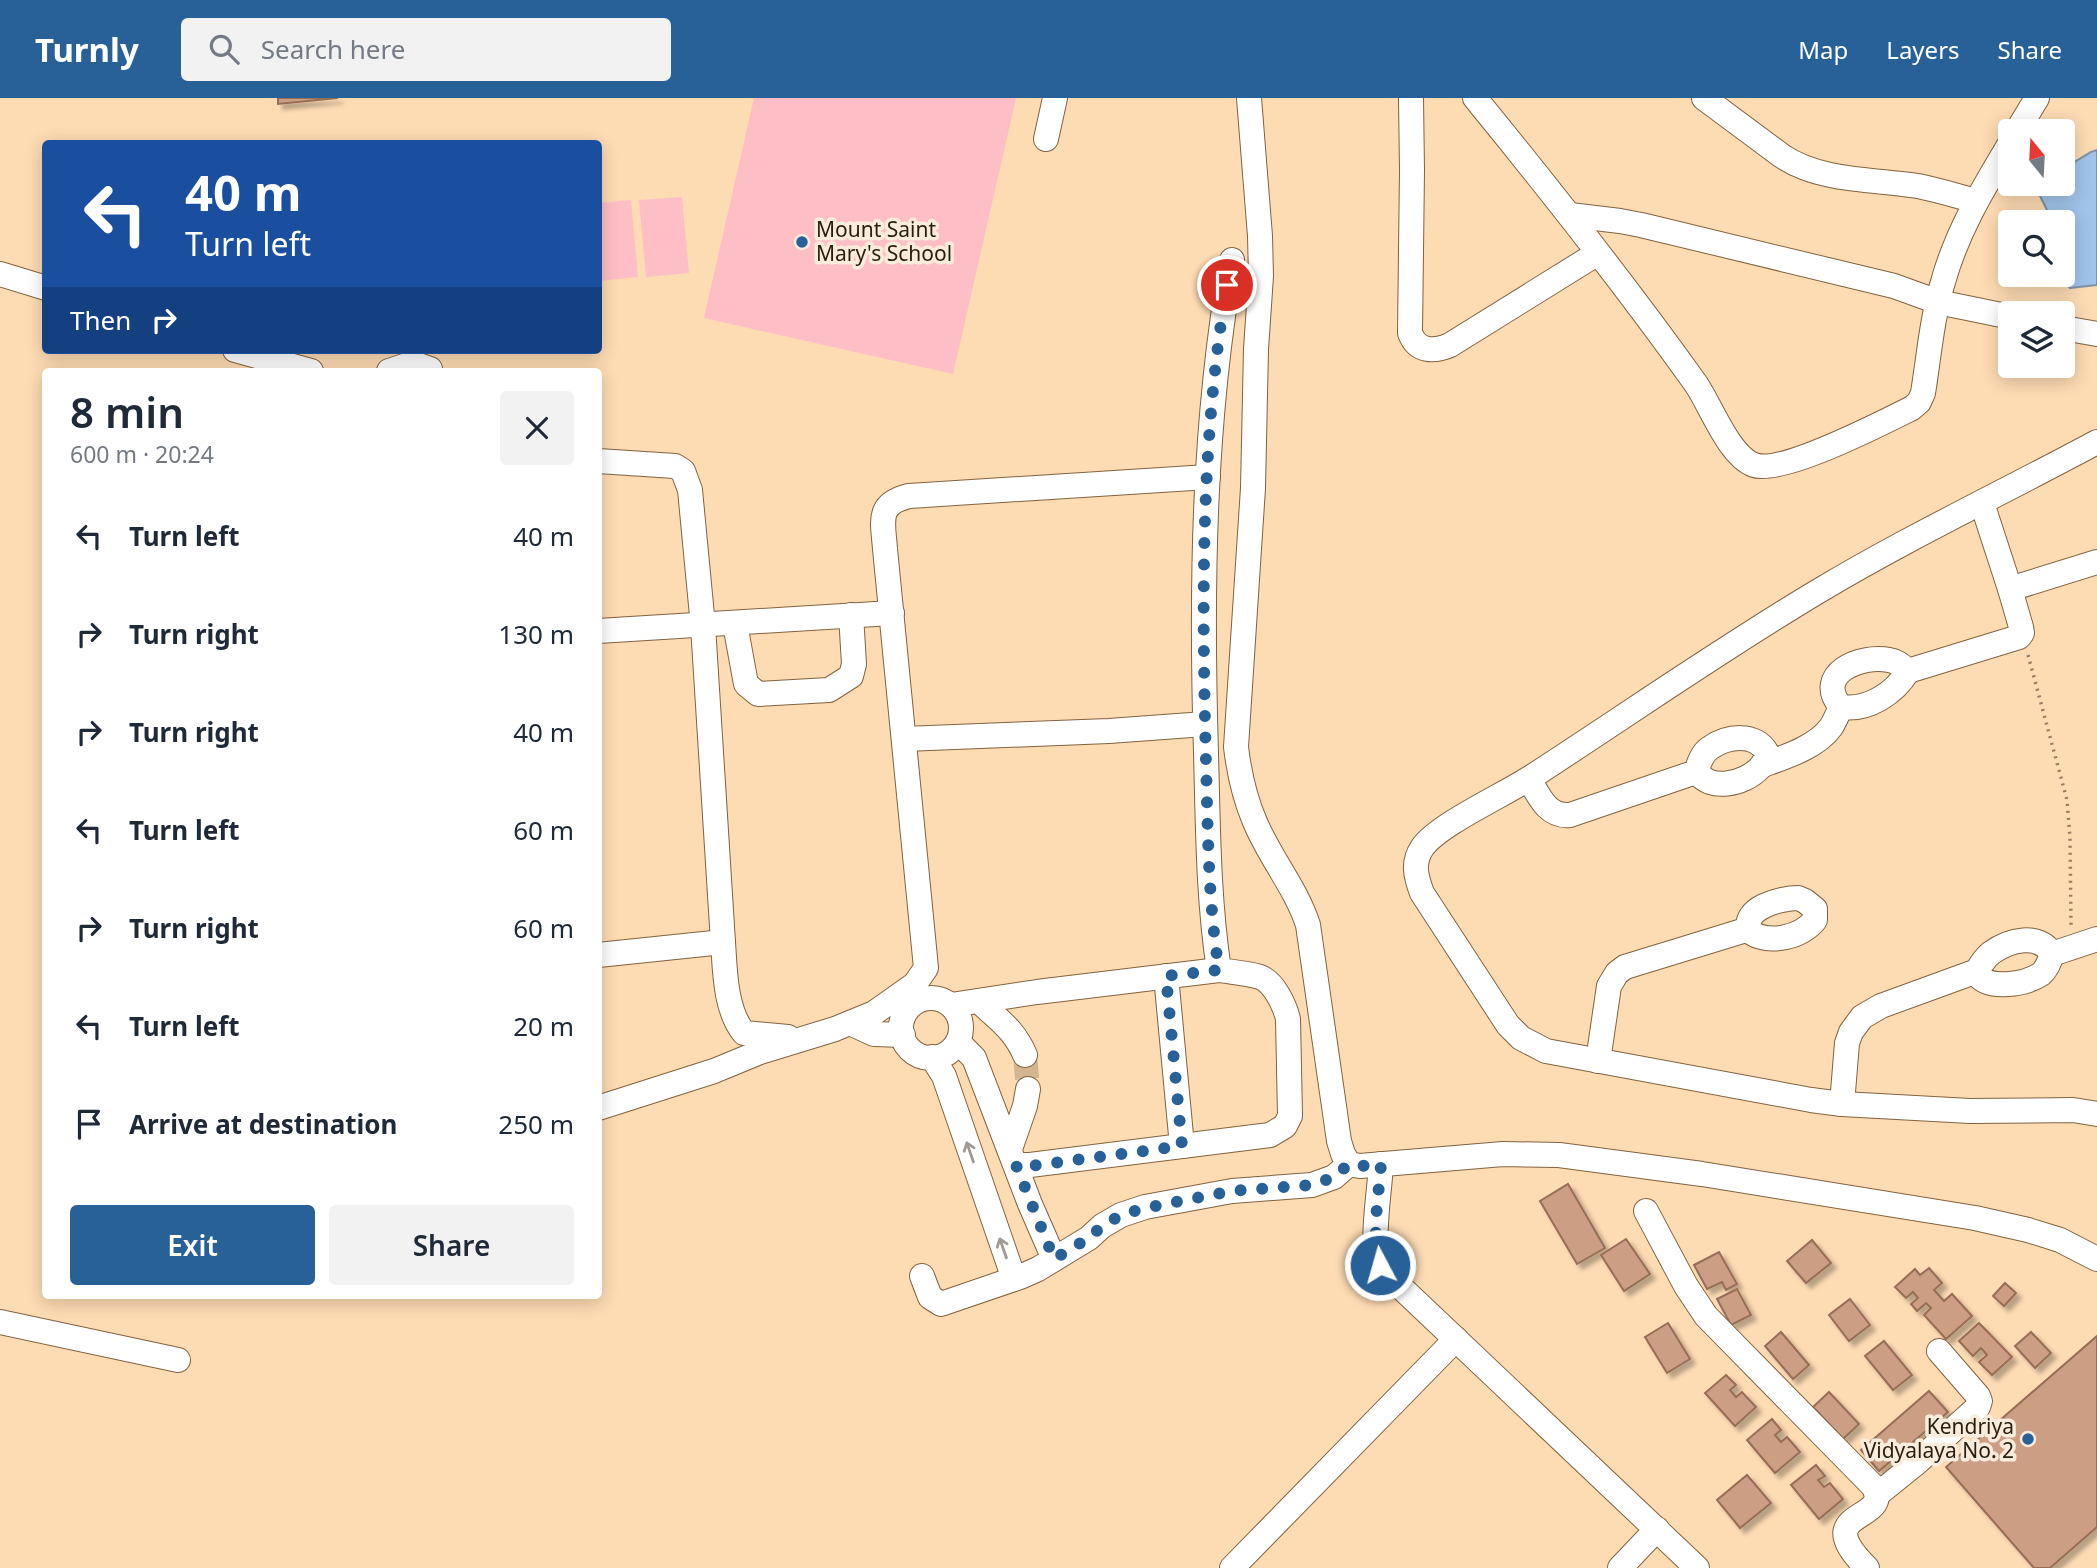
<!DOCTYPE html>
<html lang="en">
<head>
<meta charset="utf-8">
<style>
	:root { --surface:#fff; --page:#f2f2f3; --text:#1f2937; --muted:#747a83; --accent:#286098 }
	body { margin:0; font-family:"Noto Sans",sans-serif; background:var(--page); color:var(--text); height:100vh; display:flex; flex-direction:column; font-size:26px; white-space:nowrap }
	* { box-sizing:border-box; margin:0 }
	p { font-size:23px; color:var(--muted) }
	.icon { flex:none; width:38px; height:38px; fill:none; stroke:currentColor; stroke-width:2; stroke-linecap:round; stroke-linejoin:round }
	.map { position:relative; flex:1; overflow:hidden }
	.drawer { position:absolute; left:42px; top:270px; width:560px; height:931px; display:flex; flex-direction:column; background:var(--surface); border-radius:7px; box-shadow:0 4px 18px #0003 }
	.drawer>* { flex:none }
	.top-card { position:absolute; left:42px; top:42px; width:560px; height:214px; border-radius:7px; box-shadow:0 4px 18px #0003; background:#1a4fa0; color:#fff; overflow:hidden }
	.needle { width:46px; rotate:342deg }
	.controls { position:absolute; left:1998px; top:21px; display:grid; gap:14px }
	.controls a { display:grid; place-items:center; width:77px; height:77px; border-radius:7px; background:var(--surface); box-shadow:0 4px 18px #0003; font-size:35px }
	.pin { position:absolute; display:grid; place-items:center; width:60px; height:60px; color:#fff; margin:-30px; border:4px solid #fff; border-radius:50%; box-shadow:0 2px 7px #0007 }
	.me { position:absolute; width:77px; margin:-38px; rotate:354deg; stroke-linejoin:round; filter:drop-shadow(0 0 5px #0008) }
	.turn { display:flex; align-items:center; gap:24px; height:147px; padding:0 28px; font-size:32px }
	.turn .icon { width:91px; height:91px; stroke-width:2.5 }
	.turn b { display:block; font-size:49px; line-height:60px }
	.then { display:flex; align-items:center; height:66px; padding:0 28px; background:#0003; gap:14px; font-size:26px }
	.round { display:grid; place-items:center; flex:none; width:74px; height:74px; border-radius:7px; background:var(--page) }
	.overview { display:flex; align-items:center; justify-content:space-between; height:119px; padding:0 28px }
	h1 { font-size:42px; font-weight:600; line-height:52px }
	.button { display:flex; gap:14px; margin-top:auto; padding:14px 28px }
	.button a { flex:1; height:80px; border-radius:7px; background:var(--accent); color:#fff; font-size:28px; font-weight:600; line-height:80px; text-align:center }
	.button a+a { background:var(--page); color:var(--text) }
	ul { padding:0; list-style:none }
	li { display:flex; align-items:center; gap:21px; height:98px; padding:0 28px }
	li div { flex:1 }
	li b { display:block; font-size:26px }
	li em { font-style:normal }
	header { display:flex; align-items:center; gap:42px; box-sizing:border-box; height:98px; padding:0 35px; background:var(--accent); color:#fff }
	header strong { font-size:33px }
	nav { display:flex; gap:38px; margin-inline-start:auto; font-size:24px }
	.search { width:490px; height:63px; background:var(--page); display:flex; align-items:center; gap:18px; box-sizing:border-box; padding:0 24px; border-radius:7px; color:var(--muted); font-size:26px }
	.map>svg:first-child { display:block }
	.green { fill:#febec5 }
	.water { fill:#a1c4eb; stroke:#7d92a9; stroke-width:2 }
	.building { fill:#cc9f85; stroke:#976d55; stroke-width:2; filter:url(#shadow) }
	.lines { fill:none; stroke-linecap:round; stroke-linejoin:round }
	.minor-tunnel { stroke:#d3b592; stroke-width:24; stroke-dasharray:24 12; stroke-linecap:butt }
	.minor-casing { stroke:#81633f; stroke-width:26 }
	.path { stroke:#967e62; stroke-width:3.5; stroke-dasharray:2 5; stroke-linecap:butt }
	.minor { stroke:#fff; stroke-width:24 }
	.oneway { stroke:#9f9a93 }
	.route { stroke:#286098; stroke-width:12; stroke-dasharray:0 21.6 }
	.poi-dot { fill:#286098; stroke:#faecdc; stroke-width:2.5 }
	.labels { text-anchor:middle; stroke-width:7; stroke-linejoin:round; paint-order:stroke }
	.poi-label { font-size:21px; fill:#2a1e0e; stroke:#faecdc; text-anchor:start }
</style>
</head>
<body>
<header>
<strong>Turnly</strong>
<div class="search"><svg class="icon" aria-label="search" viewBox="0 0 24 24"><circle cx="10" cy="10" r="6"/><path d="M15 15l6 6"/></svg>Search here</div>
<nav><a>Map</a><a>Layers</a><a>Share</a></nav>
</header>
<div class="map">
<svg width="2097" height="1470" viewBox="0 0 2097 1470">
	<defs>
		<filter id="shadow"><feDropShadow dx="5" dy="5" stdDeviation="2" flood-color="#0004"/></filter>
	</defs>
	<rect width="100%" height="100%" fill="#fddbb3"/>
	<g class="green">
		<path d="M 754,0 L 1016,0 L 953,276 L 704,220 Z"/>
		<path d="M 682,99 L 689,175 L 646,179 L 639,102 Z"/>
		<path d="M 631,102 L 638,179 L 599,183 L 599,105 Z"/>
	</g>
	<path class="water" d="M 2097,52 L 2097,187 L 2070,190 L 2057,177 L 2063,177 L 2063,124 L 2053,124 L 2038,94 L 2046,86 L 2063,86 L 2063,71 L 2091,54 Z"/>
	<g class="building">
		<path d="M 278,0 L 338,0 L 278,6 Z"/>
		<path d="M 1568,1086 L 1605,1150 L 1577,1166 L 1540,1103 Z"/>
		<path d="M 1626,1141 L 1650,1176 L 1624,1193 L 1601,1157 Z"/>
		<path d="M 1812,1142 L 1831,1165 L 1806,1185 L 1787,1163 Z"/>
		<path d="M 1719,1154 L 1737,1186 L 1726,1192 L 1722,1184 L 1707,1191 L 1694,1167 Z"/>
		<path d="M 1929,1170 L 1942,1185 L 1934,1192 L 1944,1203 L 1952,1196 L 1972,1218 L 1946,1241 L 1924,1217 L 1931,1210 L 1926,1205 L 1917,1213 L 1911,1206 L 1918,1200 L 1913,1194 L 1906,1200 L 1895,1189 L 1915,1171 L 1920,1177 Z"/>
		<path d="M 2005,1185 L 2016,1195 L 2004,1208 L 1993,1198 Z"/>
		<path d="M 1737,1191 L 1751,1217 L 1731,1227 L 1717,1201 Z"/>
		<path d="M 1850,1201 L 1870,1227 L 1849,1243 L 1829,1217 Z"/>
		<path d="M 1668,1225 L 1690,1261 L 1667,1275 L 1645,1239 Z"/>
		<path d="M 1979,1225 L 2012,1259 L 1992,1277 L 1979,1264 L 1987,1257 L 1981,1250 L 1973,1258 L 1959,1243 Z"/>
		<path d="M 1781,1234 L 1809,1267 L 1793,1281 L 1765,1248 Z"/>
		<path d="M 2031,1234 L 2051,1255 L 2035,1270 L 2015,1248 Z"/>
		<path d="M 2097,1238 L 2097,1429 L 2050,1470 L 2034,1470 L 1946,1369 Z"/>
		<path d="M 1884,1243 L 1912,1277 L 1893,1292 L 1865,1258 Z"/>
		<path d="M 1726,1277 L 1736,1287 L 1730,1292 L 1736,1299 L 1742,1294 L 1756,1309 L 1735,1328 L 1705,1295 Z"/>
		<path d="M 1929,1293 L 1948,1314 L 1879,1373 L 1861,1352 Z"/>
		<path d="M 1829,1294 L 1859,1326 L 1843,1341 L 1813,1309 Z"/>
		<path d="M 1772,1321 L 1781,1332 L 1775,1337 L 1781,1344 L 1787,1339 L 1800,1354 L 1775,1375 L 1747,1342 Z"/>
		<path d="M 1816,1367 L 1825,1378 L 1818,1382 L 1824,1389 L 1830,1385 L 1843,1401 L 1819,1421 L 1791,1387 Z"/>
		<path d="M 1747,1377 L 1771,1405 L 1740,1430 L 1717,1402 Z"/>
	</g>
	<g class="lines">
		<path class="minor-tunnel" d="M 1025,957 L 1028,991"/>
		<g class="minor-casing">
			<g id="minor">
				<path d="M 1249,0 L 1260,138 L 1261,178 L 1256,251 L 1253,390 L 1236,649 C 1239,674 1245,701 1255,724 C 1270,760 1296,790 1308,827 L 1339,1043 L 1343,1056 L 1349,1066 L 1360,1068 L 1503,1056 L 1559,1057 L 1702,1076 L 1975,1120 L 2028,1132 L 2060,1142 L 2097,1161"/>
				<path d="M 1411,0 L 1412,72 L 1410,235 C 1417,254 1434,254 1450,247 L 1598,155"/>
				<path d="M 1475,0 C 1551,93 1626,188 1696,286 C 1711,308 1729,358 1754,367 C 1781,377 1884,324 1912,310 L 1919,304 L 1923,295 C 1929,258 1932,219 1943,184 C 1957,133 1984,89 2011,44"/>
				<path d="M 1704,0 L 1782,58 C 1821,84 1874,81 1918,88 C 1938,92 1957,98 1976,103"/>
				<path d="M 2017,33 L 2037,0"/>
				<path d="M 1046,41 L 1055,0"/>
				<path d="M 1570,117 L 1620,123 L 1641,127 L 1894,188 L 1938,204 L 2011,219"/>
				<path d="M 0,176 L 46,190"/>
				<path d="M 2063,230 L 2097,236"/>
				<path d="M 235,252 L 311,273"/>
				<path d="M 389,273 L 413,265 L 430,271"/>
				<path d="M 2097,344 C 2004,394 1907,440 1817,494 C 1720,552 1627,617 1533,678 C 1506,696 1437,727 1422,750 C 1412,765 1416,779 1422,795 L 1508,927 L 1521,940 L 1546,953 L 1811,1002 L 1842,1006 L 1970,1013 L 2073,1012 L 2097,1016"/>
				<path d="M 598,363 L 675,368 L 683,373 L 690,392 L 703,528 L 723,844 C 725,873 725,912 744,935 L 788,939"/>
				<path d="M 1982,405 L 2010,491 L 2097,464"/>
				<path d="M 735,526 L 746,586 L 758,596 L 829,592 L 851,578 L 854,566 L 851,517"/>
				<path d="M 598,533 L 892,515"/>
				<path d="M 1841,609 C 1813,576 1861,556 1889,562 C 1897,563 1902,568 1908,573 L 2019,539 L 2022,535 L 2021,529 L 2010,491"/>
				<path d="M 1841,609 C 1868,613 1895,595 1908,573"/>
				<path d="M 904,641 L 1109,633 L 1205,626"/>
				<path d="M 1763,667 C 1785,659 1817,649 1831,629 C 1835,623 1838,615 1841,609"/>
				<path d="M 1529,681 C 1539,698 1547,719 1570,717 L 1696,674 C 1699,665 1702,655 1710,650 C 1727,638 1756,634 1767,655 C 1764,677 1730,691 1710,684 C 1705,682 1700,678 1696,674"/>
				<path d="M 1798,800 L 1805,803 L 1815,811 L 1815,822 C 1801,839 1770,847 1750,834 C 1740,810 1781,800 1798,800 Z"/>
				<path d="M 2052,856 L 2097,841"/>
				<path d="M 598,857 L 723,844"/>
				<path d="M 1977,873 L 1977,876 C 1988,893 2026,886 2041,876 C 2047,871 2049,864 2052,856"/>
				<path d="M 1166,878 L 1182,1048"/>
				<circle cx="931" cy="930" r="30"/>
				<path d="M 979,903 C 998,922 1014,931 1025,957"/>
				<path d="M 951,907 L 1037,894 L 1219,872"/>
				<path d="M 850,925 L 874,936 L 903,937"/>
				<path d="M 958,944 L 974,960 L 1030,1106 L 1054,1161"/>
				<path d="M 932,959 L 944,978 L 1014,1181"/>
				<path d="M 1598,963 L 1609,888 L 1617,875 L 1625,869 L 1749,831"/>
				<path d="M 1842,1006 L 1847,945 L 1851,934 L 1862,919 L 1881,908 L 1977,873 C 1981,866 1985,860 1991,855 C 2009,842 2039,834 2052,856"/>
				<path d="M 598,1010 L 714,973 L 760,954 L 835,931 L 874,915 L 915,886 L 926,870 L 885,451 C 883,423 876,406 909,398 L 1208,379"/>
				<path d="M 1010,1051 L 1025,1008 L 1028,991"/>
				<path d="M 1381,1066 C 1380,1090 1372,1136 1377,1158 C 1379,1166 1384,1171 1389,1178 L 1697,1470"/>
				<path d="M 1016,1067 L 1030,1067 L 1270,1037 L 1285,1028 L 1290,1018 L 1288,921 C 1285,908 1274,884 1260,879 C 1247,875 1232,874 1219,872 C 1208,800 1208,728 1206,655 C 1201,491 1203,324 1232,162"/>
				<path d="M 1646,1113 L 1686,1188 L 1706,1218 L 1873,1388 C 1895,1425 1806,1410 1867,1470"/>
				<path d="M 922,1178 L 930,1199 L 941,1206 L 1020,1179 L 1038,1171 L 1089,1140 L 1102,1128 L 1121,1117 L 1145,1109 L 1232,1093 L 1312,1087 L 1334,1079 L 1349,1066"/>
				<path d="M 0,1224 L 178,1262"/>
				<path d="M 1878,1396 L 1914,1367 L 1978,1309 L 1980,1303 L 1978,1298 L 1939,1253"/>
				<path d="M 1232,1470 L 1456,1241"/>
				<path d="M 1620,1470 L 1657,1431"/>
			</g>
		</g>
		<path class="path" d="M 2028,557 L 2067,702 L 2070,740 L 2071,828"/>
		<use href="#minor" class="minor"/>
	</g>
	<defs><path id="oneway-shaft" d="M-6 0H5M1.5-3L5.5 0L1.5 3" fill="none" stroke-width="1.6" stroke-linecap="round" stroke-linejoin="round" transform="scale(1.75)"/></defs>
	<g class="oneway">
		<use href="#oneway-shaft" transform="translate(970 1054) rotate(-109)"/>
		<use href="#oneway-shaft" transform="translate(1003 1150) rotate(-109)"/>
	</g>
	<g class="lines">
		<path class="route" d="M 1227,187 C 1200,344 1202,507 1206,665 C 1208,735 1208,803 1219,872 L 1166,878 L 1182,1048 L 1030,1068 L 1016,1067 L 1054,1161 L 1089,1140 L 1102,1128 L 1121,1117 L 1145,1110 L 1232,1093 L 1312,1087 L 1334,1079 L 1349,1066 L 1360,1068 L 1381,1066 C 1379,1097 1371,1137 1380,1167"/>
	</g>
	<g class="poi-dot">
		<circle cx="802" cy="144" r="7"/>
		<circle cx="2028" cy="1341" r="7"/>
	</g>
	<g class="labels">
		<g class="poi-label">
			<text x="816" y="139">Mount Saint<tspan x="816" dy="24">Mary's School</tspan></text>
			<text x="2014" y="1336" text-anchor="end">Kendriya<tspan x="2014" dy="24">Vidyalaya No. 2</tspan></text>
		</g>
	</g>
</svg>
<div class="controls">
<a><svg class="needle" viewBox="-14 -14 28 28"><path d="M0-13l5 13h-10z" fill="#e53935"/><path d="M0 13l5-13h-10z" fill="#747a83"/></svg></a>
<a><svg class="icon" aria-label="search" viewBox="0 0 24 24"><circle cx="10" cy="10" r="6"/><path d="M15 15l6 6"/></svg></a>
<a><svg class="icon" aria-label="layers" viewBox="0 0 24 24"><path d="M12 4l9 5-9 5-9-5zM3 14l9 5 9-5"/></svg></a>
</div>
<div class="pin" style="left:1227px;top:187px;background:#d93025"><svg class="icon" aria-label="arrive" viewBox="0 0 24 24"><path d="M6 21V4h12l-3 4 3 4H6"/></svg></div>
<svg class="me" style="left:1380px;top:1167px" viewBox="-20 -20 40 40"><circle r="17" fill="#286098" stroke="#fff" stroke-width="3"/><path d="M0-11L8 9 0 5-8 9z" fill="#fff"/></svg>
<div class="top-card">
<div class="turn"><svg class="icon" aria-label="left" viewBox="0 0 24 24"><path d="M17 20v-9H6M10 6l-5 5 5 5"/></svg><div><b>40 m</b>Turn left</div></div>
<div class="then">Then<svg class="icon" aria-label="right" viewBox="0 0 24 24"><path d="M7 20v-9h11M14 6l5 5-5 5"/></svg></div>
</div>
<section class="drawer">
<div class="overview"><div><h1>8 min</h1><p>600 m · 20:24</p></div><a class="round"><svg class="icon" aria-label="close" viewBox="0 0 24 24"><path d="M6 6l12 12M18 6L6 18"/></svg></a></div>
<ul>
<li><svg class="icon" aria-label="left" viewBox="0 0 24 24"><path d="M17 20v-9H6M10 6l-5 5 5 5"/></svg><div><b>Turn left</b></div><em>40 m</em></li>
<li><svg class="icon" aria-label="right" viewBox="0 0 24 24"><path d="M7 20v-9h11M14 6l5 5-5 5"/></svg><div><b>Turn right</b></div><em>130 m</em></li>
<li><svg class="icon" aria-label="right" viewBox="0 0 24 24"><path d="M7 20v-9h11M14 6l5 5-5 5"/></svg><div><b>Turn right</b></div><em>40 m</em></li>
<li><svg class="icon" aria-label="left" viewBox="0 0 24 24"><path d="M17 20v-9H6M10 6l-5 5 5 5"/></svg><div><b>Turn left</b></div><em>60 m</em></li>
<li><svg class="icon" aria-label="right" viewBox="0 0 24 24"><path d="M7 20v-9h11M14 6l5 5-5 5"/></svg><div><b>Turn right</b></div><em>60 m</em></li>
<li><svg class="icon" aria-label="left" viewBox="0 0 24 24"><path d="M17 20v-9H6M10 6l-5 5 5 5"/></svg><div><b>Turn left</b></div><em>20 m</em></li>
<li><svg class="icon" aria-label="arrive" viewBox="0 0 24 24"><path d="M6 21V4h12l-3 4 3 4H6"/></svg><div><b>Arrive at destination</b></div><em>250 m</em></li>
</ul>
<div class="button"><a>Exit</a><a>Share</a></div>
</section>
</div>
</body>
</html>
